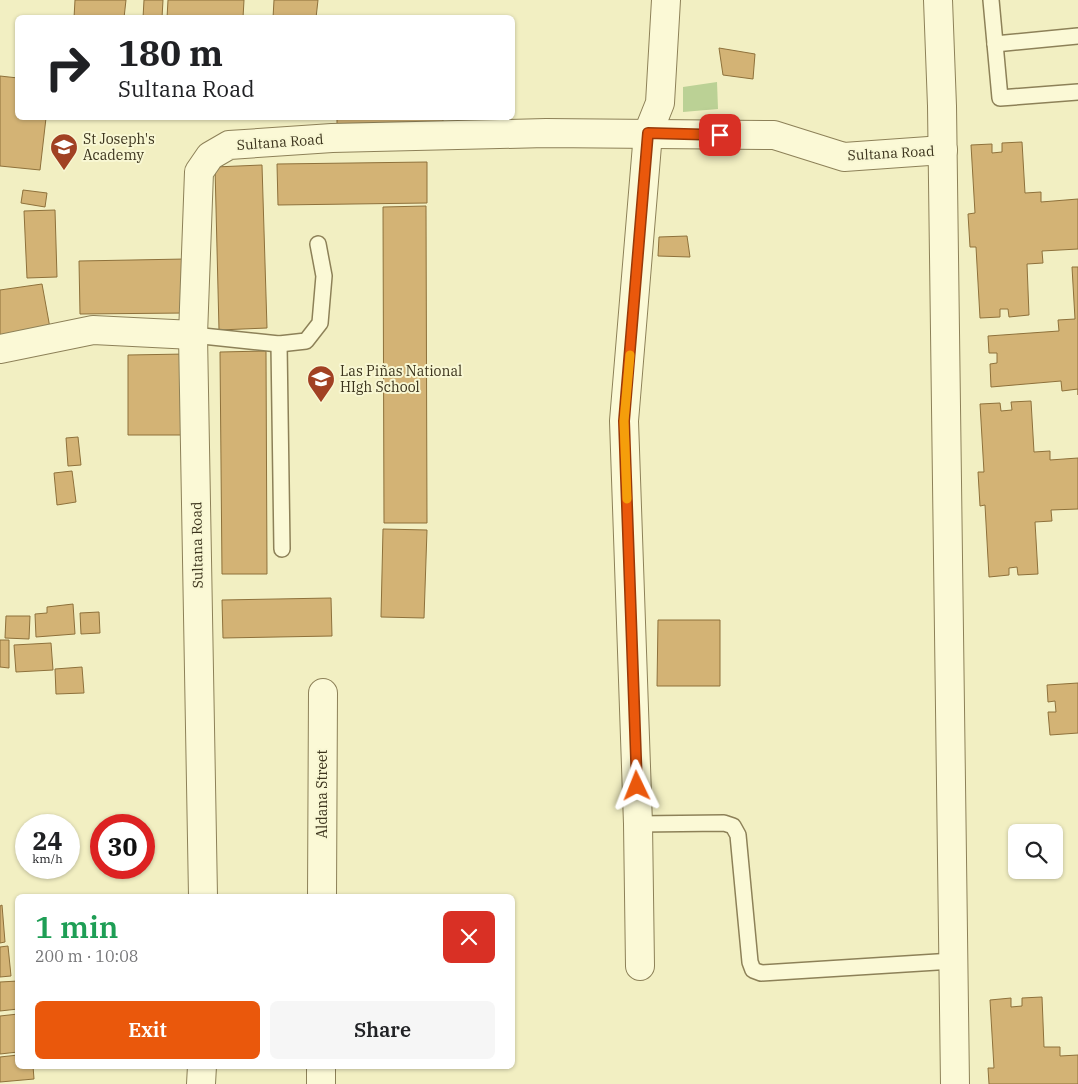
<!DOCTYPE html>
<html lang="en">
<head>
<meta charset="utf-8">
<style>
	:root { --surface:#fff; --page:#f6f6f6; --text:#202124; --muted:#757577; --accent:#ea580c }
	body { margin:0; font-family:"IBM Plex Serif",serif; background:var(--page); color:var(--text); height:100vh; display:flex; flex-direction:column; font-size:19px; white-space:nowrap }
	* { box-sizing:border-box; margin:0 }
	p { font-size:16px; color:var(--muted) }
	.icon { flex:none; width:28px; height:28px; fill:none; stroke:currentColor; stroke-width:2; stroke-linecap:round; stroke-linejoin:round }
	.map { position:relative; flex:1; overflow:hidden }
	.sheet { position:absolute; left:15px; top:894px; width:500px; height:175px; display:flex; flex-direction:column; background:var(--surface); border-radius:8px; box-shadow:0 1px 4px #0004 }
	.sheet>* { flex:none }
	.hud { position:absolute; left:15px; top:15px; width:500px; height:105px; border-radius:8px; box-shadow:0 1px 4px #0004; background:#fff; color:var(--text); overflow:hidden }
	.fabs { position:absolute; left:1008px; top:824px; display:grid; gap:10px }
	.fabs a { display:grid; place-items:center; width:55px; height:55px; border-radius:8px; background:var(--surface); box-shadow:0 1px 4px #0004; font-size:25px }
	.speed { position:absolute; left:15px; top:814px; display:flex; gap:10px; font-size:25px; font-weight:700; text-align:center }
	.speed>* { display:grid; place-content:center; width:65px; height:65px; border-radius:50%; background:var(--surface); box-shadow:0 1px 4px #0004; line-height:1 }
	.speed small { font-size:12px; font-weight:400 }
	.speed .limit { border:8px solid #d22; background:#fff; color:#111 }
	.pin { position:absolute; display:grid; place-items:center; width:42px; height:42px; color:#fff; margin:-21px; border-radius:10px; box-shadow:0 2px 8px #0006 }
	.me { position:absolute; width:55px; margin:-28px; rotate:358deg; stroke-linejoin:round; filter:drop-shadow(0 0 4px #0008) }
	.turn { display:flex; align-items:center; gap:18px; height:105px; padding:0 20px; font-size:22px }
	.turn .icon { width:65px; height:65px; stroke-width:2.5 }
	.turn b { display:block; font-size:35px; line-height:42px }
	.round { display:grid; place-items:center; flex:none; width:52px; height:52px; border-radius:8px; background:var(--page) }
	.overview { display:flex; align-items:center; justify-content:space-between; height:85px; padding:0 20px }
	h1 { font-size:30px; font-weight:600; line-height:38px; color:#1e9e55 }
	.cta { display:flex; gap:10px; margin-top:auto; padding:10px 20px }
	.cta a { flex:1; height:58px; border-radius:8px; background:var(--accent); color:#fff; font-size:20px; font-weight:600; line-height:58px; text-align:center }
	.cta a+a { background:var(--page); color:var(--text) }
	.map>svg:first-child { display:block }
	.green { fill:#bbd195 }
	.building { fill:#d3b375; stroke:#8e713b }
	.lines { fill:none; stroke-linecap:round; stroke-linejoin:round }
	.lane-casing { stroke:#8d8158; stroke-width:18 }
	.street-casing { stroke:#8d8158; stroke-width:30 }
	.lane { stroke:#fbf9d6; stroke-width:15 }
	.street { stroke:#fbf9d6; stroke-width:28 }
	.route-casing { stroke:#983908; stroke-width:12 }
	.route { stroke:#ea580c; stroke-width:9 }
	.slow { stroke:#f59e0b; stroke-width:9 }
	.labels { text-anchor:middle; stroke-width:4; stroke-linejoin:round; paint-order:stroke }
	.poi-label { font-size:14px; fill:#3c341d; stroke:#f8f7d3; text-anchor:start }
	.street-label { font-size:14px; fill:#3c341d; stroke:#f8f7d3 }
</style>
</head>
<body>
<div class="map">
<svg width="1078" height="1084" viewBox="0 0 1078 1084">
	<rect width="100%" height="100%" fill="#f2efc2"/>
	<path class="green" d="M 717,82 L 718,109 L 683,112 L 683,87 Z"/>
	<g class="building">
		<path d="M 75,0 L 126,0 L 124,18 L 74,18 Z"/>
		<path d="M 144,0 L 163,0 L 162,18 L 143,18 Z"/>
		<path d="M 168,0 L 244,0 L 243,18 L 167,18 Z"/>
		<path d="M 274,0 L 318,0 L 316,18 L 273,18 Z"/>
		<path d="M 719,48 L 755,54 L 753,79 L 723,75 Z"/>
		<path d="M 0,76 L 18,78 L 18,118 L 46,118 L 40,170 L 0,166 Z"/>
		<path d="M 337,118 L 443,118 L 443,124 L 337,127 Z"/>
		<path d="M 1022,142 L 1025,193 L 1041,192 L 1041,202 L 1078,199 L 1078,249 L 1042,251 L 1043,263 L 1027,264 L 1029,315 L 1009,317 L 1008,309 L 1000,309 L 1000,317 L 980,318 L 976,247 L 970,247 L 968,214 L 975,213 L 971,145 L 992,144 L 992,153 L 1002,152 L 1002,143 Z"/>
		<path d="M 427,162 L 427,203 L 278,205 L 277,164 Z"/>
		<path d="M 262,165 L 267,328 L 219,330 L 215,167 Z"/>
		<path d="M 23,190 L 47,193 L 45,207 L 21,203 Z"/>
		<path d="M 426,206 L 427,523 L 384,523 L 383,207 Z"/>
		<path d="M 55,210 L 57,277 L 27,278 L 24,211 Z"/>
		<path d="M 687,236 L 690,257 L 658,256 L 659,237 Z"/>
		<path d="M 185,259 L 185,313 L 80,314 L 79,261 Z"/>
		<path d="M 1072,267 L 1078,267 L 1078,395 L 1078,389 L 1062,391 L 1061,381 L 991,387 L 990,364 L 997,363 L 997,353 L 989,353 L 988,336 L 1059,331 L 1058,320 L 1075,319 Z"/>
		<path d="M 42,284 L 50,328 L 0,337 L 0,290 Z"/>
		<path d="M 266,351 L 267,574 L 222,574 L 220,352 Z"/>
		<path d="M 186,354 L 186,435 L 128,435 L 128,355 Z"/>
		<path d="M 1031,401 L 1034,452 L 1050,451 L 1050,460 L 1078,458 L 1078,509 L 1051,510 L 1052,521 L 1035,522 L 1038,574 L 1018,575 L 1017,567 L 1009,568 L 1009,575 L 989,577 L 985,505 L 980,506 L 978,472 L 984,472 L 980,404 L 1000,403 L 1001,411 L 1012,410 L 1011,402 Z"/>
		<path d="M 78,437 L 81,465 L 68,466 L 66,438 Z"/>
		<path d="M 72,471 L 76,502 L 57,505 L 54,473 Z"/>
		<path d="M 383,529 L 427,530 L 424,618 L 381,617 Z"/>
		<path d="M 331,598 L 332,636 L 223,638 L 222,600 Z"/>
		<path d="M 73,604 L 75,634 L 36,637 L 35,614 L 47,613 L 47,607 Z"/>
		<path d="M 99,612 L 100,633 L 81,634 L 80,613 Z"/>
		<path d="M 6,616 L 30,616 L 29,639 L 5,638 Z"/>
		<path d="M 658,620 L 720,620 L 720,686 L 657,686 Z"/>
		<path d="M 0,640 L 9,640 L 9,668 L 0,667 Z"/>
		<path d="M 51,643 L 53,670 L 16,672 L 14,645 Z"/>
		<path d="M 82,667 L 84,693 L 56,694 L 55,669 Z"/>
		<path d="M 1078,683 L 1078,733 L 1050,735 L 1048,712 L 1056,712 L 1055,701 L 1048,702 L 1047,685 Z"/>
		<path d="M 2,905 L 5,942 L 0,943 L 0,906 Z"/>
		<path d="M 8,946 L 11,976 L 0,977 L 0,947 Z"/>
		<path d="M 18,981 L 18,1009 L 0,1011 L 0,982 Z"/>
		<path d="M 1042,997 L 1044,1047 L 1060,1047 L 1060,1056 L 1078,1055 L 1078,1084 L 989,1084 L 988,1068 L 994,1068 L 990,1000 L 1011,998 L 1011,1007 L 1022,1006 L 1022,998 Z"/>
		<path d="M 18,1014 L 18,1052 L 0,1054 L 0,1016 Z"/>
		<path d="M 18,1055 L 18,1066 L 33,1066 L 34,1079 L 0,1082 L 0,1057 Z"/>
	</g>
	<g class="lines">
		<g class="lane-casing">
			<g id="lane">
				<path d="M 991,0 L 1000,98 L 1078,92"/>
				<path d="M 995,44 L 1078,36"/>
				<path d="M 193,335 L 279,344 L 306,341 L 320,323 L 324,276 L 318,244"/>
				<path d="M 279,344 L 282,549"/>
				<path d="M 638,824 L 724,823 L 733,826 L 738,835 L 750,962 L 753,970 L 761,973 L 953,961"/>
			</g>
		</g>
		<g class="street-casing">
			<g id="street">
				<path d="M 938,0 L 942,106 L 955,1084"/>
				<path d="M 0,349 L 93,330 L 193,335"/>
				<path d="M 203,896 L 193,335 L 199,172 L 210,156 L 229,145 L 332,138 L 546,133 L 774,135 L 844,157 L 943,150"/>
				<path d="M 322,896 L 323,693"/>
				<path d="M 640,966 L 638,824 L 624,421 L 648,133 L 660,103 L 666,0"/>
				<path d="M 201,1084 L 202,1066"/>
				<path d="M 321,1084 L 321,1066"/>
			</g>
		</g>
		<use href="#lane" class="lane"/>
		<use href="#street" class="street"/>
	</g>
	<g class="lines">
		<g class="route-casing">
			<path id="route" d="M 637,786 L 624,421 L 648,133 L 720,135"/>
		</g>
		<use href="#route" class="route"/>
		<path class="slow" d="M 627,499 L 624,421 L 630,355"/>
	</g>
	<defs>
		<g id="school-pin" transform="scale(1.4375)"><path d="M0 17L-7.5 6A9.5 9.5 0 1 1 7.5 6Z" fill="#a14123" stroke="#f8f7d3"/><path d="M0-5L7-2L0 1L-7-2ZM-4 1L0 2.5L4 1V4Q0 6-4 4Z" fill="#fff"/></g>
	</defs>
	<g fill-rule="evenodd">
		<use href="#school-pin" x="64" y="147"/>
		<use href="#school-pin" x="321" y="379"/>
	</g>
	<g class="labels">
		<g class="poi-label">
			<text x="83" y="144">St Joseph's<tspan x="83" dy="16">Academy</tspan></text>
			<text x="340" y="376">Las Piñas National<tspan x="340" dy="16">HIgh School</tspan></text>
		</g>
		<g class="street-label">
			<text transform="translate(280 142) rotate(-4)" y="5">Sultana Road</text>
			<text transform="translate(891 153) rotate(-3)" y="5">Sultana Road</text>
			<text transform="translate(197 545) rotate(-91)" y="5">Sultana Road</text>
			<text transform="translate(322 794) rotate(-90)" y="5">Aldana Street</text>
		</g>
	</g>
</svg>
<div class="fabs">
<a><svg class="icon" aria-label="search" viewBox="0 0 24 24"><circle cx="10" cy="10" r="6"/><path d="M15 15l6 6"/></svg></a>
</div>
<div class="speed"><div>24<small>km/h</small></div><div class="limit">30</div></div>
<div class="pin" style="left:720px;top:135px;background:#d93025"><svg class="icon" aria-label="arrive" viewBox="0 0 24 24"><path d="M6 21V4h12l-3 4 3 4H6"/></svg></div>
<svg class="me" style="left:637px;top:786px" viewBox="-20 -20 40 40"><path d="M0-17L14 15 0 8-14 15z" fill="#ea580c" stroke="#fff" stroke-width="4"/></svg>
<div class="hud">
<div class="turn"><svg class="icon" aria-label="right" viewBox="0 0 24 24"><path d="M7 20v-9h11M14 6l5 5-5 5"/></svg><div><b>180 m</b>Sultana Road</div></div>
</div>
<section class="sheet">
<div class="overview"><div><h1>1 min</h1><p>200 m · 10:08</p></div><a class="round" style="background:#d93025;color:#fff"><svg class="icon" aria-label="close" viewBox="0 0 24 24"><path d="M6 6l12 12M18 6L6 18"/></svg></a></div>
<div class="cta"><a>Exit</a><a>Share</a></div>
</section>
</div>
</body>
</html>
